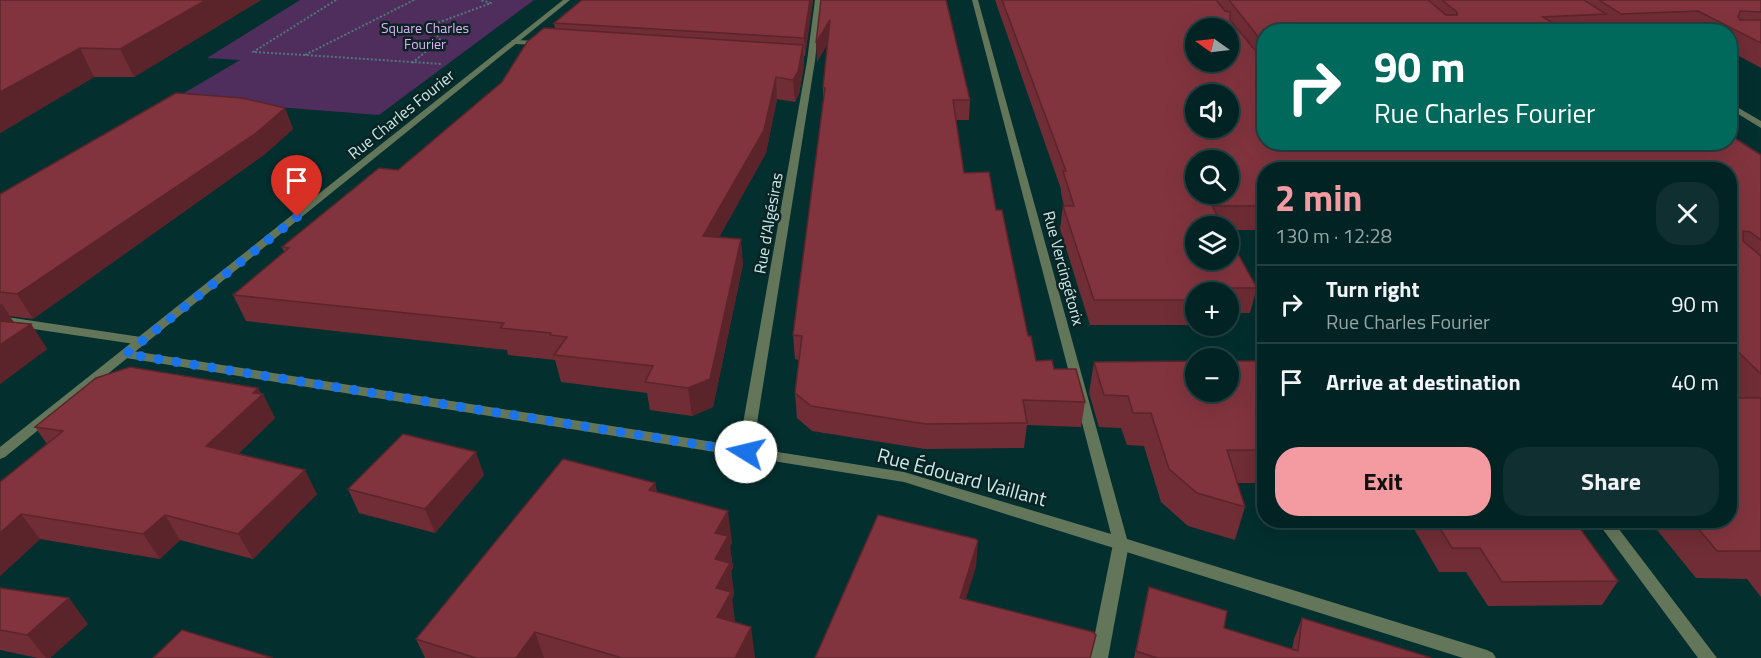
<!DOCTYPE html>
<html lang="en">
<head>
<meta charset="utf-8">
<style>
	:root { --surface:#022323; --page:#102f30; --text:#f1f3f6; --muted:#96a4a6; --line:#234041; --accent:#f49aa1 }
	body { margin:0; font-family:"Titillium Web",sans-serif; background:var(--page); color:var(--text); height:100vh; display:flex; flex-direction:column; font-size:22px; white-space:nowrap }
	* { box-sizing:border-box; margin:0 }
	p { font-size:20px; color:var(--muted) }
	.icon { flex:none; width:33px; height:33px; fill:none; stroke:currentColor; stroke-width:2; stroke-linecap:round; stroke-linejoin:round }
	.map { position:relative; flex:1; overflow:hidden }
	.side { position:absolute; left:1257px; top:162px; width:480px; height:366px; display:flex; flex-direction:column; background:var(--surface); border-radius:24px; box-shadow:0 6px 24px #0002,0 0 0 2px var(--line) }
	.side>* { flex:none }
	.banner { position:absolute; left:1257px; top:24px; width:480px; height:126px; border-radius:24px; box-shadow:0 6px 24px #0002,0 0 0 2px var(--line); background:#00695c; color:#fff; overflow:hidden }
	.needle { width:39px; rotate:284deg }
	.tools { position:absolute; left:1185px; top:18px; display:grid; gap:12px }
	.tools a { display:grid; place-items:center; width:54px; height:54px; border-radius:50%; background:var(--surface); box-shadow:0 6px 24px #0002,0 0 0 2px var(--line); font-size:30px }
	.pin { position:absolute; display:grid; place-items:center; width:51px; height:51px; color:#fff; margin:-62px -26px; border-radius:50% 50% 50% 0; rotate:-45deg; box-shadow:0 0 6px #0007 }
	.pin .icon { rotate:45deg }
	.me { position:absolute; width:66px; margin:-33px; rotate:279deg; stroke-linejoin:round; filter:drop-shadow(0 0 4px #0008) }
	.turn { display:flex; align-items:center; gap:21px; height:126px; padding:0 18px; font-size:27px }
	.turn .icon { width:78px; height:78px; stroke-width:2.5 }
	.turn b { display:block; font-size:42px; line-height:51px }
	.round { display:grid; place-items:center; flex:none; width:63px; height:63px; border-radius:24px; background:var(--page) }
	.overview { display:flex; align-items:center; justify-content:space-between; height:102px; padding:0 18px }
	h1 { font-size:36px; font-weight:700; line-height:45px; color:var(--accent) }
	.button { display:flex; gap:12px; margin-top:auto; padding:12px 18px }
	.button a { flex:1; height:69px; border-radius:24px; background:var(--accent); color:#111; font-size:24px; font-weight:700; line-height:69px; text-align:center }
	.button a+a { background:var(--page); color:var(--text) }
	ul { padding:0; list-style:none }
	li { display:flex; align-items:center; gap:18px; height:78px; padding:0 18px; border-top:2px solid var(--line) }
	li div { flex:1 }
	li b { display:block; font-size:22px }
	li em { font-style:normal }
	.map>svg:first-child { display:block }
	.green { fill:#4f2e5d }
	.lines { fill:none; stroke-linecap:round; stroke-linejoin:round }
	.path { stroke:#507979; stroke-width:2; stroke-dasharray:2 2; stroke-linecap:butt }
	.service { fill:#64765a; fill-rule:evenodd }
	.pedestrian { fill:#64765a; fill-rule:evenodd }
	.minor { fill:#64765a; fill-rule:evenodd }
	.tertiary { fill:#64765a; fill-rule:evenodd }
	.wall { fill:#702d35 }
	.shaded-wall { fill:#5b242b }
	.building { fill:#82343e; stroke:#5b242b; stroke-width:1.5; fill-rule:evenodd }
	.route { stroke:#1a73e8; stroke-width:10; stroke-dasharray:0 18 }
	.labels { text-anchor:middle; stroke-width:5; stroke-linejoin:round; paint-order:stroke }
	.far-park-label { font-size:14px; fill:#e1b1f8; stroke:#0b2323 }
	.street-label { font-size:16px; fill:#c8ebeb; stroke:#0b2323 }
	.near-street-label { font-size:20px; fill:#c8ebeb; stroke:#0b2323 }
</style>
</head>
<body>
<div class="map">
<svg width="1761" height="658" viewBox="0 0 1761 658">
	<rect width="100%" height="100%" fill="#032f2f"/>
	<path class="green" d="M 300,0 L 534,0 L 379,115 L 174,99 L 240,60 L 207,58 Z"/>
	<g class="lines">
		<g class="path">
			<path d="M 414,0 L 305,55 L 442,64"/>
			<path d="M 305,55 L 253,52 L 336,0"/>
			<path d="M 412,63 L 440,40 L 432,25 L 491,3 L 480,0"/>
		</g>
		<g class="service">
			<path d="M 1585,18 L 1589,18 L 1610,32 L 1601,32 L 1585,20 Z"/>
			<path d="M 1730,103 L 1761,121 L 1761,128 L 1730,109 Z"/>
			<path d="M 1121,538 L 1126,540 L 1129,544 L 1108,658 L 1090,658 L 1113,544 L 1116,540 Z"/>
		</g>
		<path class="pedestrian" d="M 0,316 L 141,337 L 147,341 L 141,345 L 0,324 Z"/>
		<g class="minor">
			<path d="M 815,0 L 821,0 L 815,61 L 753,448 L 904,472 L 1111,534 L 972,0 L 978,0 L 1127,539 L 1487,650 L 1493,653 L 1496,658 L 1463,658 L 904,482 L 126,358 L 120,354 L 126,350 L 739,446 L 807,61 Z"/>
			<path d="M 512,40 L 541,41 L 545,43 L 541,45 L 515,44 L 511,42 Z"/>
			<path d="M 1596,520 L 1612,520 L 1717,658 L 1698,658 Z"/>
		</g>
		<path class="tertiary" d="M 563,0 L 570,0 L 5,457 L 0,459 L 0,447 Z"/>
	</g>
	<g class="wall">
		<path d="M 0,0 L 261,0 L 134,77 L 94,77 L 0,133 Z"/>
		<path d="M 813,0 L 805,56 L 804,56 L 804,65 L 799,94 L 795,102 L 777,99 L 766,153 L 719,237 L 743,264 L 713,407 L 692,416 L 650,410 L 647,393 L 561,382 L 555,360 L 508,355 L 507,350 L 246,321 L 233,295 L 284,252 L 282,247 L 398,170 L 502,82 L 555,29 L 554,23 Z"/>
		<path d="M 821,0 L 970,100 L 969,120 L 956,120 L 964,173 L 996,210 L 1028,336 L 1036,361 L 1054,369 L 1085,402 L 1081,427 L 1027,425 L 1024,448 L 925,449 L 812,431 L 797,418 L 795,393 L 799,360 L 795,359 L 793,335 L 823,101 L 823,87 L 828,43 L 817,62 Z"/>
		<path d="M 995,0 L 1761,0 L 1761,68 L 1730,51 L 1730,32 L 1693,32 L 1689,29 L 1611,32 L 1601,25 L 1598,32 L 1264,32 L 1264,142 L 1730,142 L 1761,155 L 1761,597 L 1747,579 L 1696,578 L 1649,520 L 1730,520 L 1740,398 L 1730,387 L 1730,170 L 1264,170 L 1264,230 L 1228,230 L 1228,226 L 1196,226 L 1257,288 L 1250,313 L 1230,313 L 1228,317 L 1228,292 L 1196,292 L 1196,325 L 1090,325 L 1060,229 L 1063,206 L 1064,206 L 1061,193 L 1061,189 Z"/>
		<path d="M 285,108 L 293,129 L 265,154 L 33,319 L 9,316 L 14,322 L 31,324 L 47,349 L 0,384 L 0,194 Z"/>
		<path d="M 1264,361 L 1264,483 L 1237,483 L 1245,507 L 1235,540 L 1188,526 L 1161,502 L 1144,446 L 1127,445 L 1121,428 L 1099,427 L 1089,393 L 1094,362 Z"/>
		<path d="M 258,388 L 275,418 L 238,454 L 317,494 L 253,559 L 180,540 L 160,559 L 40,539 L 0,576 L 0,482 L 47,444 L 35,427 Z"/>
		<path d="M 484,475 L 435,533 L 359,513 L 348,489 Z"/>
		<path d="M 655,483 L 657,492 L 732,542 L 730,547 L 733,568 L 731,571 L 734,595 L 732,599 L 735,623 L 755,658 L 425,658 L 416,639 Z"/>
		<path d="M 1409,520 L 1574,520 L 1618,581 L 1602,605 L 1488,606 L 1466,572 L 1439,572 Z"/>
		<path d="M 1149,587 L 1224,628 L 1292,649 L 1294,639 L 1302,618 L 1432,658 L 1134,658 Z"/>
		<path d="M 0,588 L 88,624 L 50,658 L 38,658 L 0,650 Z"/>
	</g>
	<g class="shaded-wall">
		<path d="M 206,0 L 261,0 L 134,77 L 120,49 Z"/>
		<path d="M 810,0 L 813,0 L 805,56 L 804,38 Z"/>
		<path d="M 830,20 L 831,37 L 817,62 L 816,43 Z"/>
		<path d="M 803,45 L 804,65 L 799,94 L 795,102 L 793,80 Z"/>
		<path d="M 80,48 L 94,77 L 0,133 L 0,92 Z"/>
		<path d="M 776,77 L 777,99 L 766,153 L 706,261 L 703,236 Z"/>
		<path d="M 285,108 L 293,129 L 265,154 L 33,319 L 17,294 Z"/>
		<path d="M 741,239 L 743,264 L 713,407 L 692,416 L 688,388 Z"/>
		<path d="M 2,304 L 18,329 L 0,342 L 0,305 Z"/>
		<path d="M 31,324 L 47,349 L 0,384 L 0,345 Z"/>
		<path d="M 258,388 L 261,396 L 263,394 L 275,418 L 220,471 L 206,446 L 253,393 Z"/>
		<path d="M 476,452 L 484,475 L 435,533 L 425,509 Z"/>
		<path d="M 305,470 L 317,494 L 253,559 L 238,534 Z"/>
		<path d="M 655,483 L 661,514 L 649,490 Z"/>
		<path d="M 728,511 L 732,542 L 730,547 L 733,568 L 731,571 L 734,595 L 732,599 L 735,623 L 717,617 L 715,533 Z"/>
		<path d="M 21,514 L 40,539 L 0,576 L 0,533 Z"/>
		<path d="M 165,515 L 180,540 L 160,559 L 143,534 Z"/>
		<path d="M 978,541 L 976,567 L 958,624 L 960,598 Z"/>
		<path d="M 69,598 L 88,624 L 50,658 L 46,658 L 27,635 Z"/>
		<path d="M 751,627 L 755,658 L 735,658 Z"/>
		<path d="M 535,632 L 544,658 L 516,658 Z"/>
	</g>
	<g class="building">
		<path d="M 0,0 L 206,0 L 120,49 L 80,48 L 0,92 Z"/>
		<path d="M 582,0 L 810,0 L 804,38 L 554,23 Z"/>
		<path d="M 821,0 L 946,0 L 970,100 L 953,100 L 964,173 L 989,172 L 996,210 L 1002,210 L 1028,336 L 1031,336 L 1036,361 L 1052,360 L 1054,369 L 1076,369 L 1085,402 L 1023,400 L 1027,423 L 926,424 L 811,406 L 795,393 L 802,336 L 793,335 L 825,88 L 823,87 L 830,20 L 816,43 Z"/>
		<path d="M 1002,0 L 1216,0 L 1225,11 L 1230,12 L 1230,20 L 1264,61 L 1264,142 L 1329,142 L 1334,149 L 1346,149 L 1347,147 L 1344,142 L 1613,142 L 1621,149 L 1634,149 L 1634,146 L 1629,142 L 1730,142 L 1730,135 L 1761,155 L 1761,240 L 1750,232 L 1743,231 L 1743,241 L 1761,256 L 1761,374 L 1730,344 L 1730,170 L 1264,170 L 1264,206 L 1212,206 L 1223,226 L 1196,226 L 1196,260 L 1228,260 L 1228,236 L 1257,288 L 1227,288 L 1233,300 L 1228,300 L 1228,292 L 1196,292 L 1196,300 L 1094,300 L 1063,206 L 1074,206 L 1063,171 L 1066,171 ZM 1196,28 L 1228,28 L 1228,62 L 1196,62 ZM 1196,94 L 1228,94 L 1228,128 L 1196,128 ZM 1196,160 L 1228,160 L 1228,194 L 1196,194 Z"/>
		<path d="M 1229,0 L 1428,0 L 1446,15 L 1457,15 L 1457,12 L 1442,0 L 1584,0 L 1606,14 L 1543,17 L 1567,32 L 1264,32 L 1264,44 Z"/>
		<path d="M 1599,0 L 1761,0 L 1761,12 L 1740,11 L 1738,17 L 1740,20 L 1761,20 L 1761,43 L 1698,11 L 1621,14 Z"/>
		<path d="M 544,28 L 803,45 L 798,72 L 793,80 L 776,77 L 764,130 L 703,236 L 741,239 L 710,379 L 688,388 L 645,382 L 653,366 L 554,355 L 567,337 L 550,335 L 551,333 L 500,328 L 504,323 L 233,295 L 289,248 L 282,247 L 379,168 L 398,170 L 502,82 L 527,42 Z"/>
		<path d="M 176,93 L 242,98 L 285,108 L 256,133 L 17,294 L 0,292 L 0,194 Z"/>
		<path d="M 0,321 L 31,324 L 0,345 Z"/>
		<path d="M 1196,361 L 1196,392 L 1228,392 L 1228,361 L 1264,361 L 1264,450 L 1227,450 L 1245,507 L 1197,493 L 1169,469 L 1151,413 L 1133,413 L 1128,396 L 1104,395 L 1094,362 Z"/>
		<path d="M 130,367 L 258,388 L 253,393 L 263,394 L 206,446 L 305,470 L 238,534 L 165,515 L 143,534 L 21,514 L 0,533 L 0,482 L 63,431 L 35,427 L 96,378 Z"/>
		<path d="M 1730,398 L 1761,398 L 1761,551 L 1717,551 L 1691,520 L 1730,520 Z"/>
		<path d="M 403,434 L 476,452 L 425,509 L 348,489 Z"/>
		<path d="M 563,459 L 655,483 L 649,490 L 728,511 L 715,533 L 728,536 L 715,559 L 730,563 L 716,588 L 731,592 L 717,617 L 751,627 L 735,658 L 619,658 L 619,657 L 535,632 L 516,658 L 476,658 L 416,639 Z"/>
		<path d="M 878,515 L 976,539 L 978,541 L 960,598 L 1093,632 L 1096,635 L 1090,658 L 815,658 Z"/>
		<path d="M 1435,520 L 1574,520 L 1618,581 L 1502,582 L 1480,548 L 1452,548 Z"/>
		<path d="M 1149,587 L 1227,611 L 1224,628 L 1298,651 L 1302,618 L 1432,658 L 1157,658 L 1136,651 Z"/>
		<path d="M 0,588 L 69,598 L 27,635 L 0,630 Z"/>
		<path d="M 182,630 L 273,658 L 153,658 Z"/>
	</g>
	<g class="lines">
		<path class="route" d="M 297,217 L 126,354 L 746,452"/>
	</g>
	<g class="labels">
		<g class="far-park-label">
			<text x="425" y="33">Square Charles<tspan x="425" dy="16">Fourier</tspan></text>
		</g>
		<g class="street-label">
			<text transform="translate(401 114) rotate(-39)" y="6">Rue Charles Fourier</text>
			<text transform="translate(768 223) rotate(-80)" y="6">Rue d'Algésiras</text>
			<text transform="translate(1064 268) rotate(75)" y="6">Rue Vercingétorix</text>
		</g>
		<g class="near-street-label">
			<text transform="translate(962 477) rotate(15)" y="7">Rue Édouard Vaillant</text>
		</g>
	</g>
</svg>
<div class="tools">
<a><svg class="needle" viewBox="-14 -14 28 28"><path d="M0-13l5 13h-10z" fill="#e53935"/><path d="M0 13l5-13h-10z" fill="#96a4a6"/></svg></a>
<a><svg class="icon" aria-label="sound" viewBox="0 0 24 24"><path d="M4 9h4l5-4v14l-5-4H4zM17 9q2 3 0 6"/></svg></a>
<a><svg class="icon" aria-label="search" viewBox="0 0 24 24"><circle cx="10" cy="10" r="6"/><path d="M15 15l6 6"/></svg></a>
<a><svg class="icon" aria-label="layers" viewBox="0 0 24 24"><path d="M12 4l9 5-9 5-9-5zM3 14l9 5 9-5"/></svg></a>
<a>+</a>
<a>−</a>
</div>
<div class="pin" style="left:297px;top:217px;background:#d93025"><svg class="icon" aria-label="arrive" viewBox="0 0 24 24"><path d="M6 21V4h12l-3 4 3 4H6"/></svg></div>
<svg class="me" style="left:746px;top:452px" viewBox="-20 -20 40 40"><circle r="19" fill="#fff"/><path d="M0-13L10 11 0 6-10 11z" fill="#1a73e8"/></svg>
<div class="banner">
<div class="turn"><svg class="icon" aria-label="right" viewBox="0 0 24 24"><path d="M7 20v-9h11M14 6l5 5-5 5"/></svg><div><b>90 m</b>Rue Charles Fourier</div></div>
</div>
<section class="side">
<div class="overview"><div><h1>2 min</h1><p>130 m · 12:28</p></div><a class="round"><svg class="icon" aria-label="close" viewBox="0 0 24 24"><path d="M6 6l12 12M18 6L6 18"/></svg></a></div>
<ul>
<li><svg class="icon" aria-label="right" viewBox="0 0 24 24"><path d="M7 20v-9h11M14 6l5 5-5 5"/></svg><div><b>Turn right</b><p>Rue Charles Fourier</p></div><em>90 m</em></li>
<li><svg class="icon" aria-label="arrive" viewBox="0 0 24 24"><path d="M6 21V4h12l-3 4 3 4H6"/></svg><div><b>Arrive at destination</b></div><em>40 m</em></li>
</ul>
<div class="button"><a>Exit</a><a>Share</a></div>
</section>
</div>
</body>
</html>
